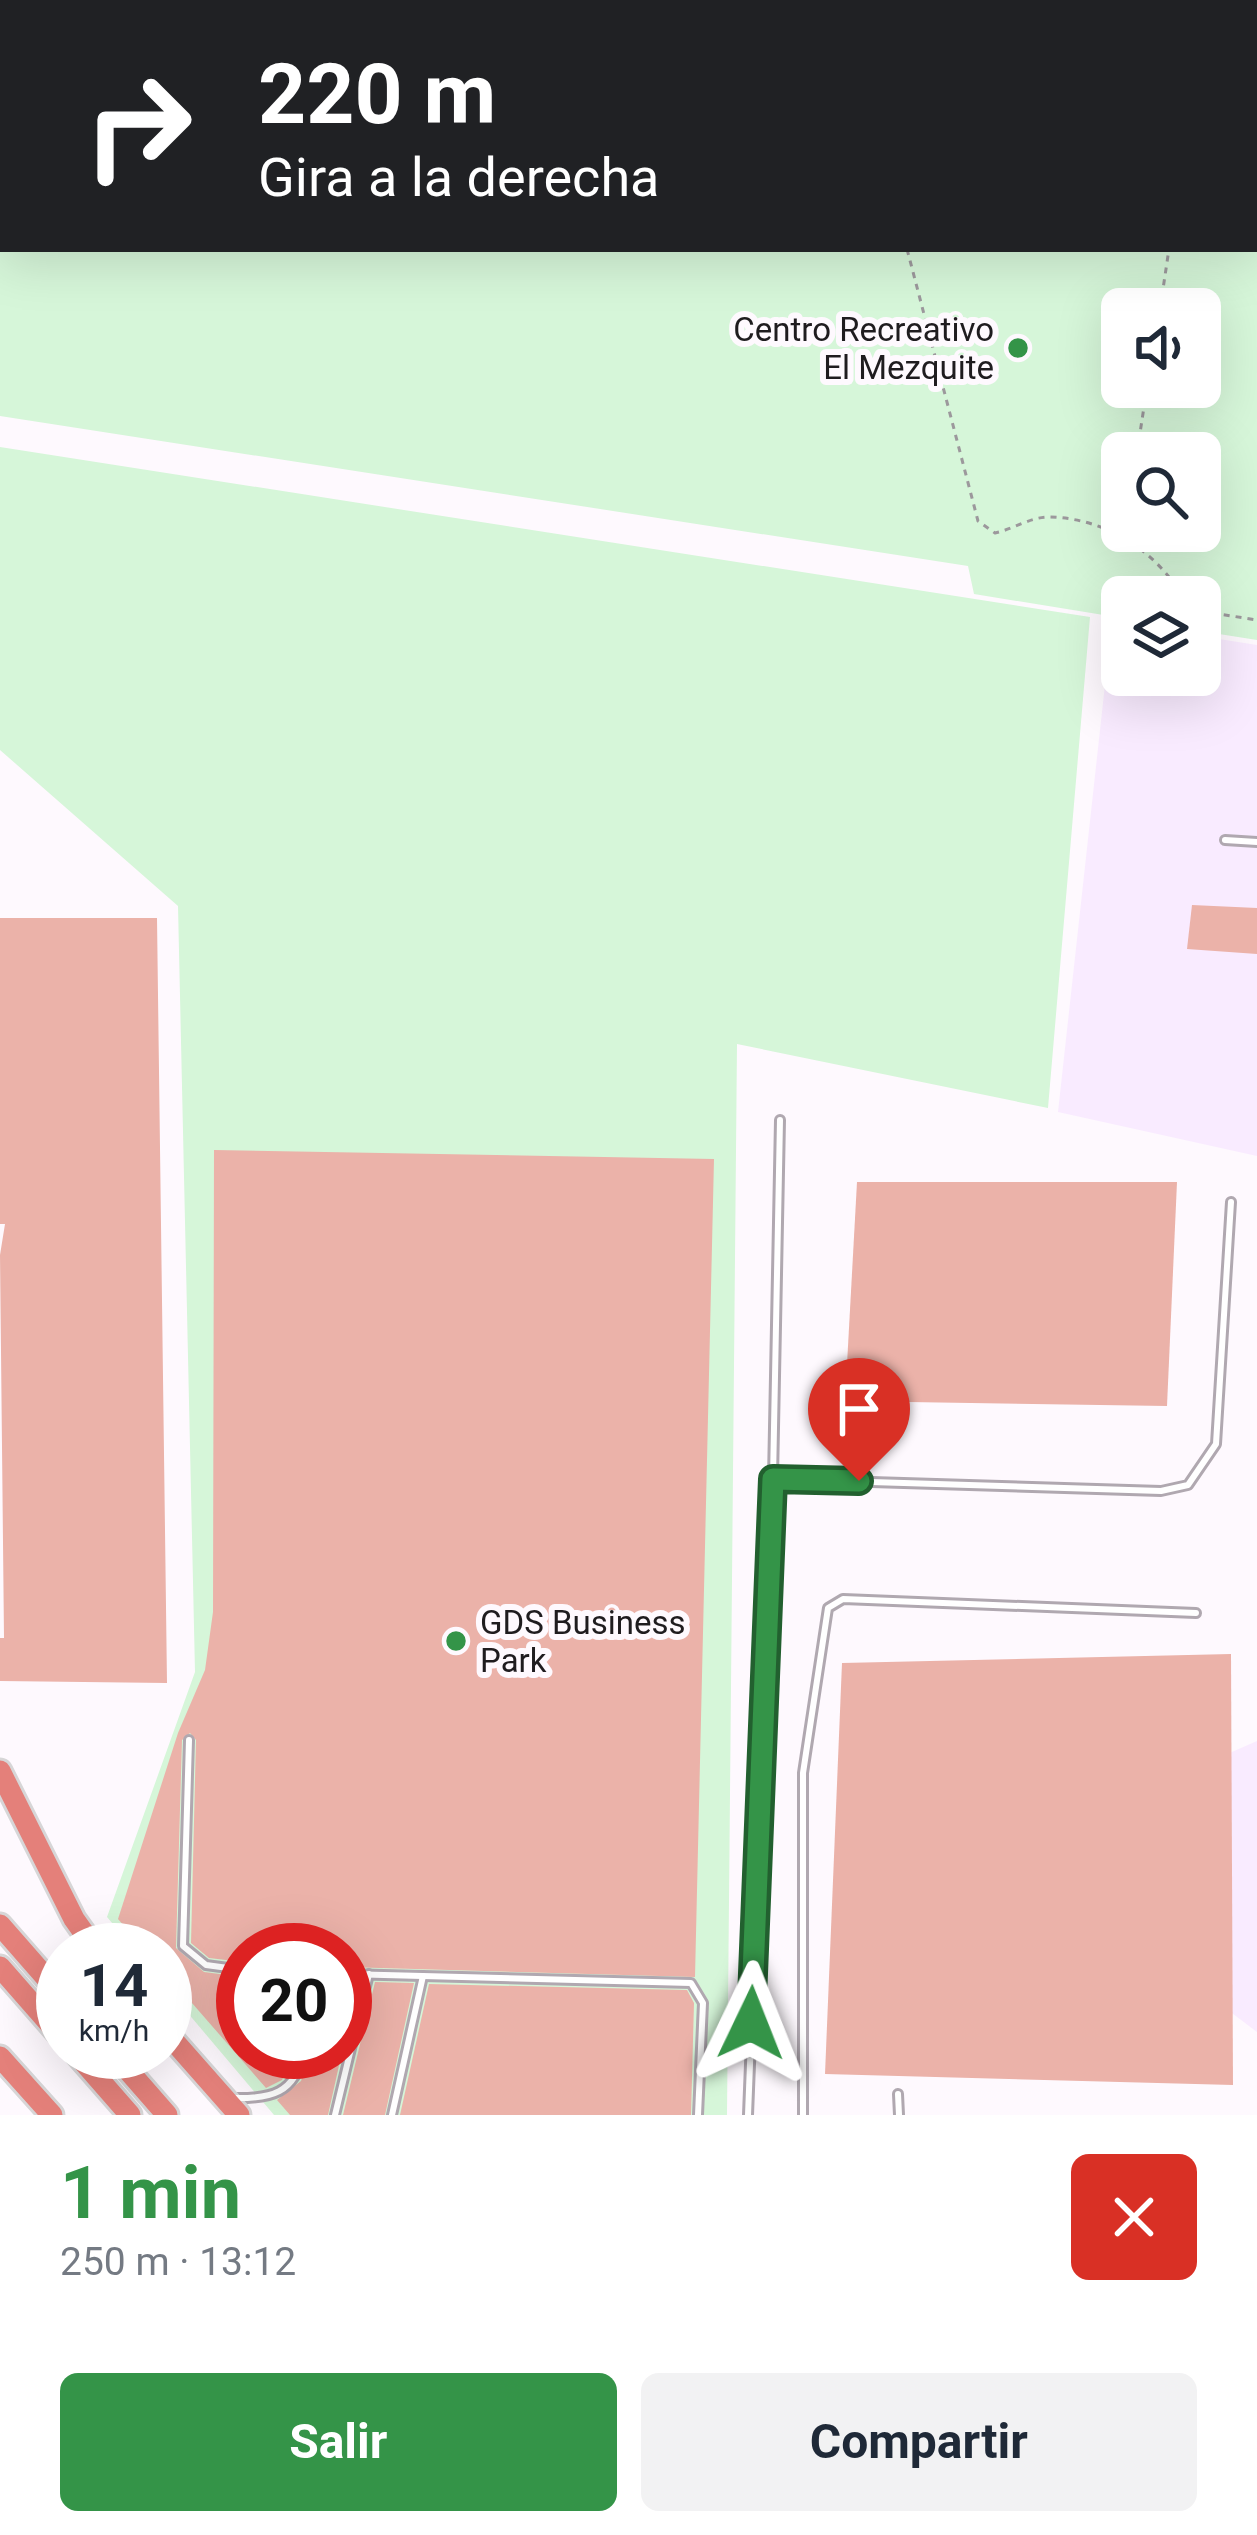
<!DOCTYPE html>
<html lang="es">
<head>
<meta charset="utf-8">
<style>
	:root { --surface:#fff; --page:#f2f2f3; --text:#1f2937; --muted:#747a83; --accent:#349448 }
	body { margin:0; font-family:Roboto,sans-serif; background:var(--page); color:var(--text); height:100vh; display:flex; flex-direction:column; font-size:45px; white-space:nowrap }
	* { box-sizing:border-box; margin:0 }
	p { font-size:39px; color:var(--muted) }
	.icon { flex:none; width:66px; height:66px; fill:none; stroke:currentColor; stroke-width:2; stroke-linecap:round; stroke-linejoin:round }
	.map { position:relative; height:2115px; overflow:hidden }
	.details { display:flex; flex-direction:column; background:var(--surface); flex:1 }
	.details>* { flex:none }
	.top-card { position:absolute; left:0px; top:0px; width:1257px; height:252px; box-shadow:0 12px 48px #0002; background:#202124; color:#fff; overflow:hidden }
	.tools { position:absolute; left:1101px; top:288px; display:grid; gap:24px }
	.tools a { display:grid; place-items:center; width:120px; height:120px; border-radius:18px; background:var(--surface); box-shadow:0 12px 48px #0002; font-size:60px }
	.speed { position:absolute; left:36px; top:1923px; display:flex; gap:24px; font-size:60px; font-weight:700; text-align:center }
	.speed>* { display:grid; place-content:center; width:156px; height:156px; border-radius:50%; background:var(--surface); box-shadow:0 12px 48px #0002; line-height:1 }
	.speed small { font-size:30px; font-weight:400 }
	.speed .limit { border:18px solid #d22; background:#fff; color:#111 }
	.pin { position:absolute; display:grid; place-items:center; width:102px; height:102px; color:#fff; margin:-123px -51px; border-radius:50% 50% 50% 0; rotate:-45deg; box-shadow:0 0 12px #0007 }
	.pin .icon { rotate:45deg }
	.me { position:absolute; width:132px; margin:-66px; rotate:2deg; stroke-linejoin:round; filter:drop-shadow(0 0 9px #0008) }
	.turn { display:flex; align-items:center; gap:42px; height:252px; padding:0 60px; font-size:54px }
	.turn .icon { width:156px; height:156px; stroke-width:2.5 }
	.turn b { display:block; font-size:84px; line-height:102px }
	.round { display:grid; place-items:center; flex:none; width:126px; height:126px; border-radius:18px; background:var(--page) }
	.summary { display:flex; align-items:center; justify-content:space-between; height:204px; padding:0 60px }
	h1 { font-size:72px; font-weight:700; line-height:90px; color:var(--accent) }
	.button { display:flex; gap:24px; margin-top:auto; padding:24px 60px }
	.button a { flex:1; height:138px; border-radius:18px; background:var(--accent); color:#fff; font-size:48px; font-weight:700; line-height:138px; text-align:center }
	.button a+a { background:var(--page); color:var(--text) }
	.map>svg:first-child { display:block }
	.industrial { fill:#f9ebff }
	.green { fill:#d6f6d9; fill-rule:evenodd }
	.building { fill:#ebb2a9 }
	.lines { fill:none; stroke-linecap:round; stroke-linejoin:round }
	.service-casing { stroke:#b0a8b0; stroke-width:12 }
	.trunk-casing { stroke:#d7d6d7; stroke-width:27 }
	.path { stroke:#9c989c; stroke-width:3; stroke-dasharray:6 6; stroke-linecap:butt }
	.service { stroke:#fff; stroke-width:6 }
	.trunk { stroke:#e4807a; stroke-width:21 }
	.route-casing { stroke:#22602f; stroke-width:30 }
	.route { stroke:#349448; stroke-width:21 }
	.poi-dot { fill:#349448; stroke:#fef9fe; stroke-width:4.5 }
	.labels { text-anchor:middle; stroke-width:12; stroke-linejoin:round; paint-order:stroke }
	.poi-label { font-size:33px; fill:#1f1c1f; stroke:#fef9fe; text-anchor:end }
</style>
</head>
<body>
<div class="map">
<svg width="1257" height="2115" viewBox="0 0 1257 2115">
	<rect width="100%" height="100%" fill="#fef9fe"/>
	<g class="industrial">
		<path d="M 1112,621 L 1122,623 L 1122,675 L 1200,675 L 1200,636 L 1257,645 L 1257,1156 L 1058,1112 Z"/>
		<path d="M 1257,1741 L 1257,2032 L 1224,2007 L 1225,1755 Z"/>
	</g>
	<g class="green">
		<path d="M 0,0 L 1257,0 L 1257,640 L 1200,631 L 1200,597 L 1122,597 L 1122,618 L 974,594 L 968,566 L 0,416 ZM 3,3 L 1254,3 L 1254,249 L 3,249 ZM 1200,309 L 1200,387 L 1122,387 L 1122,309 ZM 1122,453 L 1200,453 L 1200,531 L 1122,531 Z"/>
		<path d="M 0,447 L 1090,617 L 1048,1108 L 737,1044 L 727,2115 L 274,2115 L 165,1986 L 165,1950 L 135,1950 L 107,1917 L 195,1672 L 178,906 L 0,750 ZM 243,1950 L 345,1950 L 345,2052 L 243,2052 Z"/>
	</g>
	<g class="building">
		<path d="M 1192,905 L 1257,908 L 1257,954 L 1187,949 Z"/>
		<path d="M 0,918 L 157,918 L 167,1683 L 0,1681 L 0,1638 L 4,1638 L 0,1255 L 5,1224 L 0,1224 Z"/>
		<path d="M 214,1150 L 714,1159 L 695,1977 L 345,1967 L 345,1950 L 243,1950 L 243,1962 L 209,1958 L 191,1943 L 196,1740 L 190,1733 L 182,1740 L 176,1948 L 204,1972 L 243,1977 L 243,2052 L 296,2052 L 282,2080 L 266,2088 L 165,1972 L 165,1950 L 145,1950 L 118,1919 L 178,1733 L 205,1670 L 213,1612 Z"/>
		<path d="M 857,1182 L 1177,1182 L 1167,1406 L 845,1401 Z"/>
		<path d="M 1231,1654 L 1233,2085 L 825,2074 L 842,1663 Z"/>
		<path d="M 375,1982 L 414,1983 L 385,2115 L 343,2115 Z"/>
		<path d="M 429,1984 L 687,1990 L 694,2003 L 691,2115 L 400,2115 Z"/>
		<path d="M 311,2052 L 342,2052 L 328,2115 L 290,2115 L 277,2100 L 301,2081 Z"/>
	</g>
	<g class="lines">
		<g class="service-casing">
			<g id="service">
				<path d="M 1225,840 L 1257,842"/>
				<path d="M 773,1479 L 1161,1491 L 1188,1485 L 1216,1444 L 1231,1202"/>
				<path d="M 189,1740 L 183,1946 L 206,1965 L 243,1970"/>
				<path d="M 345,1974 L 691,1983 L 703,2003 L 698,2115"/>
				<path d="M 898,2094 L 899,2115"/>
				<path d="M 232,2098 C 271,2099 295,2094 304,2052"/>
				<path d="M 335,2115 L 369,1974"/>
				<path d="M 392,2115 L 423,1976"/>
				<path d="M 748,2115 L 773,1479 L 780,1120"/>
				<path d="M 803,2115 L 803,1773 L 828,1608 L 843,1599 L 1196,1613"/>
			</g>
		</g>
		<g class="trunk-casing">
			<g id="trunk">
				<path d="M 0,1771 L 74,1919 L 96,1950"/>
				<path d="M 0,1925 L 63,1997"/>
				<path d="M 0,1967 L 63,2039"/>
				<path d="M 165,2031 L 239,2115"/>
				<path d="M 75,2052 L 130,2115"/>
				<path d="M 112,2052 L 167,2115"/>
				<path d="M 0,2057 L 52,2115"/>
			</g>
		</g>
		<g class="path">
			<path d="M 1254,232 L 1257,233"/>
			<path d="M 907,249 L 978,521 L 995,533 C 1014,529 1030,517 1049,517 C 1105,518 1155,550 1183,597"/>
			<path d="M 1160,309 L 1169,249"/>
			<path d="M 1137,453 L 1147,387"/>
			<path d="M 1200,611 L 1257,620"/>
		</g>
		<use href="#service" class="service"/>
		<use href="#trunk" class="trunk"/>
	</g>
	<g class="lines">
		<g class="route-casing">
			<path id="route" d="M 751,2023 L 773,1479 L 859,1481"/>
		</g>
		<use href="#route" class="route"/>
	</g>
	<g class="poi-dot">
		<circle cx="1018" cy="348" r="12"/>
		<circle cx="456" cy="1641" r="12"/>
	</g>
	<g class="labels">
		<g class="poi-label">
			<text x="994" y="341">Centro Recreativo<tspan x="994" dy="38">El Mezquite</tspan></text>
			<text x="480" y="1634" text-anchor="start">GDS Business<tspan x="480" dy="38">Park</tspan></text>
		</g>
	</g>
</svg>
<div class="tools">
<a><svg class="icon" aria-label="sound" viewBox="0 0 24 24"><path d="M4 9h4l5-4v14l-5-4H4zM17 9q2 3 0 6"/></svg></a>
<a><svg class="icon" aria-label="search" viewBox="0 0 24 24"><circle cx="10" cy="10" r="6"/><path d="M15 15l6 6"/></svg></a>
<a><svg class="icon" aria-label="layers" viewBox="0 0 24 24"><path d="M12 4l9 5-9 5-9-5zM3 14l9 5 9-5"/></svg></a>
</div>
<div class="speed"><div>14<small>km/h</small></div><div class="limit">20</div></div>
<div class="pin" style="left:859px;top:1481px;background:#d93025"><svg class="icon" aria-label="arrive" viewBox="0 0 24 24"><path d="M6 21V4h12l-3 4 3 4H6"/></svg></div>
<svg class="me" style="left:751px;top:2023px" viewBox="-20 -20 40 40"><path d="M0-17L14 15 0 8-14 15z" fill="#349448" stroke="#fff" stroke-width="4"/></svg>
<div class="top-card">
<div class="turn"><svg class="icon" aria-label="right" viewBox="0 0 24 24"><path d="M7 20v-9h11M14 6l5 5-5 5"/></svg><div><b>220 m</b>Gira a la derecha</div></div>
</div>
</div>
<section class="details">
<div class="summary"><div><h1>1 min</h1><p>250 m · 13:12</p></div><a class="round" style="background:#d93025;color:#fff"><svg class="icon" aria-label="close" viewBox="0 0 24 24"><path d="M6 6l12 12M18 6L6 18"/></svg></a></div>
<div class="button"><a>Salir</a><a>Compartir</a></div>
</section>
</body>
</html>
